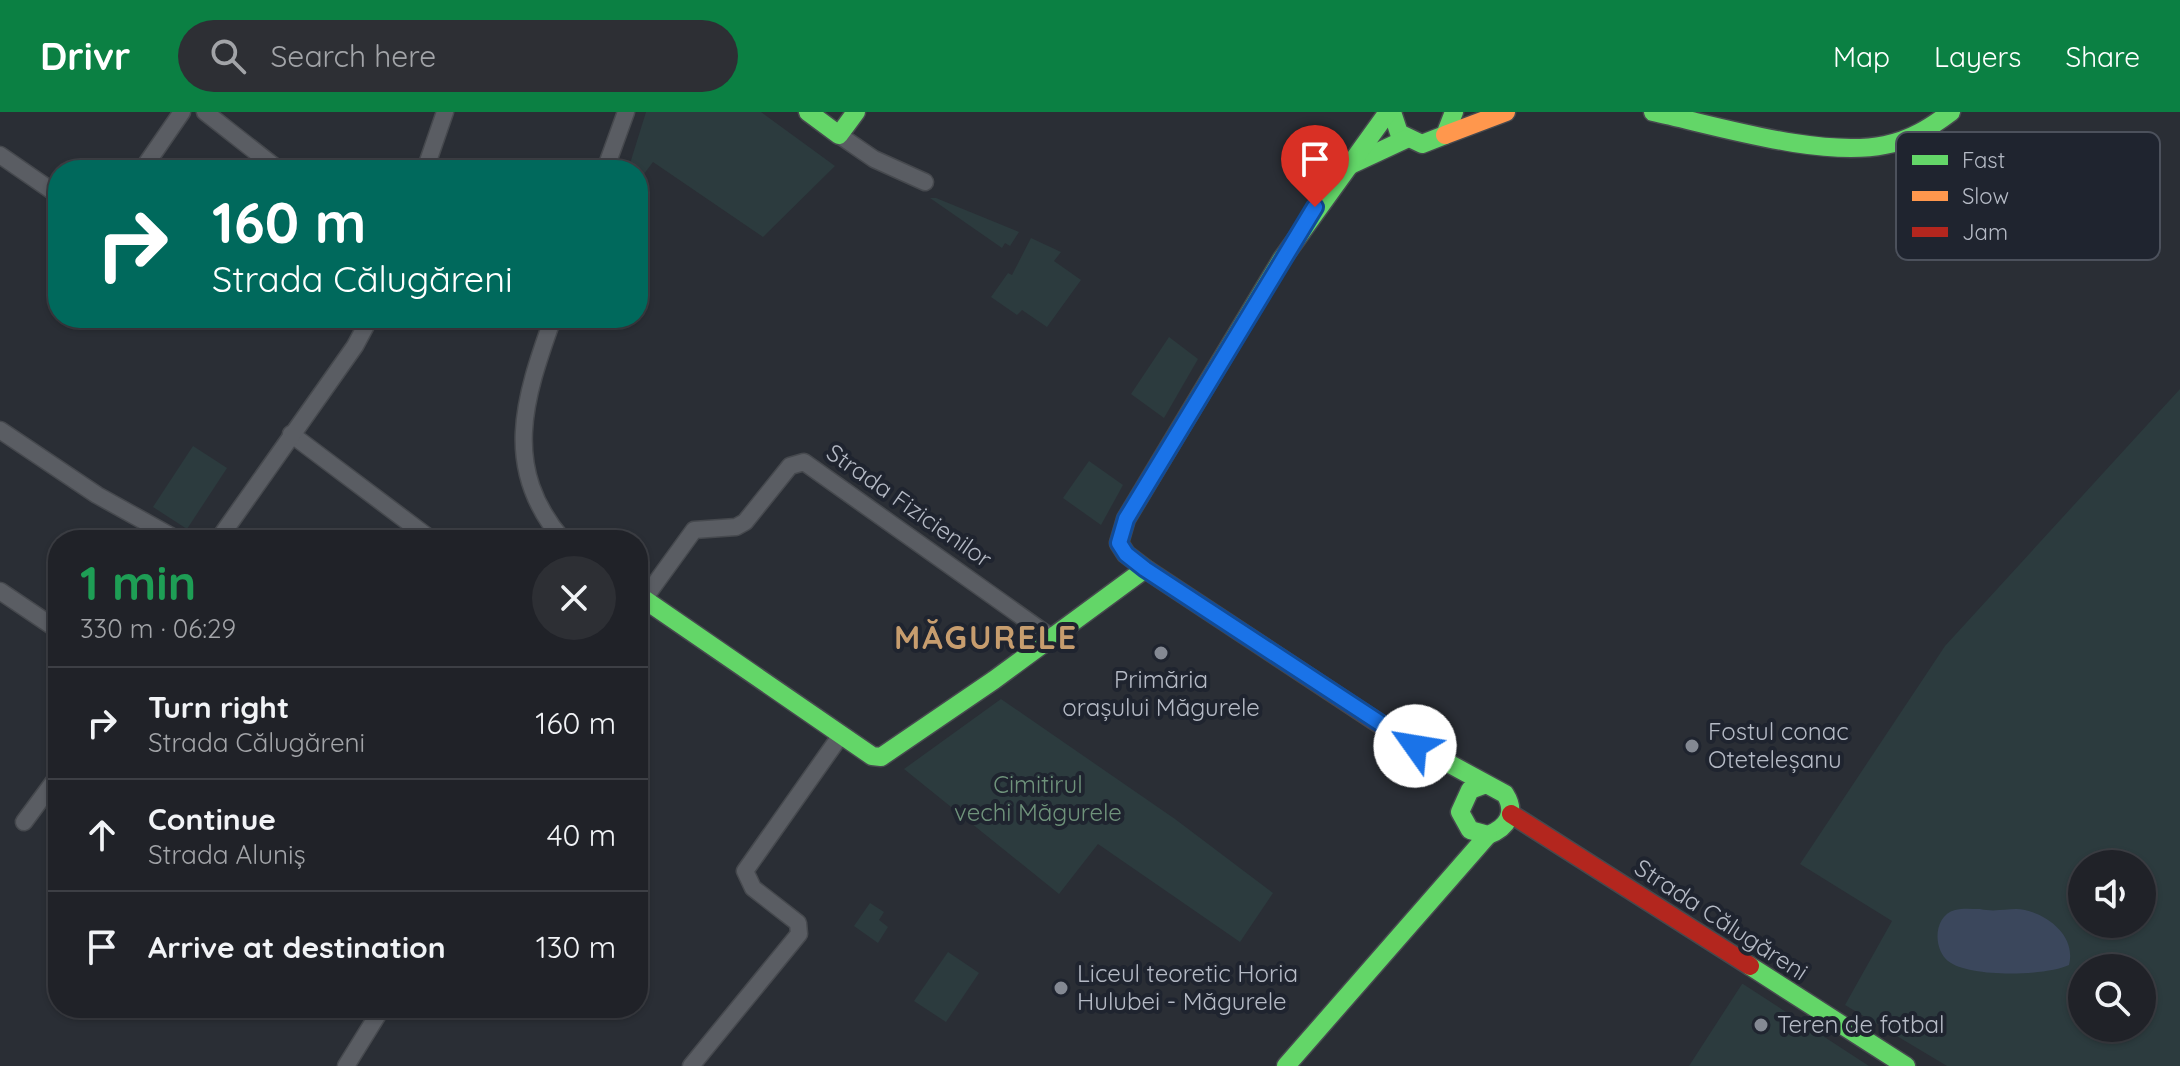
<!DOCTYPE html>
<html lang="en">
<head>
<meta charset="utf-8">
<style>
	:root { --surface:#202228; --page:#2d2f34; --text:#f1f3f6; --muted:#a2a4a8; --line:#3d3f45; --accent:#0b8043 }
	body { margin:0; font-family:Quicksand,sans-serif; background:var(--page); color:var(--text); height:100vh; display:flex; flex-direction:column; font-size:30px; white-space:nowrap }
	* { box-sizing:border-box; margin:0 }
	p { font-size:26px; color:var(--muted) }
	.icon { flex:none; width:44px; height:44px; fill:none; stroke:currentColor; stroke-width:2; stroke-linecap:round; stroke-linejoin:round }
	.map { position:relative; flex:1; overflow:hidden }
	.sheet { position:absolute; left:48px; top:418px; width:600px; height:488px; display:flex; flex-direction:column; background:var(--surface); border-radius:32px; box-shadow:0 2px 6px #0004,0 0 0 2px var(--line) }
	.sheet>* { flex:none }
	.top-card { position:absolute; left:48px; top:48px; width:600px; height:168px; border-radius:32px; box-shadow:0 2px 6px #0004,0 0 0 2px var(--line); background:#00695c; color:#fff; overflow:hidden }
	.fabs { position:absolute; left:2068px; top:738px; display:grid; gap:16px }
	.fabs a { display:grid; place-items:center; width:88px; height:88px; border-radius:50%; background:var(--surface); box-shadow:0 2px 6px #0004,0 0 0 2px var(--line); font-size:40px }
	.pin { position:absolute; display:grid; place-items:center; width:68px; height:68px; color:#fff; margin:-82px -34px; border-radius:50% 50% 50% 0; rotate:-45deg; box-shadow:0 0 8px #0007 }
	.pin .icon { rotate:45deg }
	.me { position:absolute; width:88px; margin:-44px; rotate:302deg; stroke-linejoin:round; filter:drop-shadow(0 0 6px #0008) }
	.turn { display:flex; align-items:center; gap:28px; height:168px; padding:0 32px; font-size:36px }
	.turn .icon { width:104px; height:104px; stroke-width:2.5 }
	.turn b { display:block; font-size:56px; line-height:68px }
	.round { display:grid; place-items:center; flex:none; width:84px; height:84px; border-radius:42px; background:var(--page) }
	.summary { display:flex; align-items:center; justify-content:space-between; height:136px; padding:0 32px }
	h1 { font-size:48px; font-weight:800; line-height:60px; color:#1e9e55 }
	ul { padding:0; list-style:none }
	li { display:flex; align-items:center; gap:24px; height:112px; padding:0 32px; border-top:2px solid var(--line) }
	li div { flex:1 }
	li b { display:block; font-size:30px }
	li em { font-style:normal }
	header { display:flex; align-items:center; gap:48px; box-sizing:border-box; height:112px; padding:0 40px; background:var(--accent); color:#fff }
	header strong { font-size:38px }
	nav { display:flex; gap:44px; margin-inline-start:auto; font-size:28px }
	.search { width:560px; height:72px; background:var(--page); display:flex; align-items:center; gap:20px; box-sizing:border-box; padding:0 28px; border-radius:44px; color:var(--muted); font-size:30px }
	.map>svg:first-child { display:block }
	.green { fill:#2c3b3e; fill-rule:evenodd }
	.water { fill:#3b475c }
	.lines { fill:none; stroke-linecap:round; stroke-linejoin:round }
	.street-casing { stroke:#46494e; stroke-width:19 }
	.fast-casing { stroke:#46494e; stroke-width:21 }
	.slow-casing { stroke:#46494e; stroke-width:21 }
	.jam-casing { stroke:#46494e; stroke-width:21 }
	.street { stroke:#5a5d63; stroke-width:16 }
	.fast { stroke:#63d668; stroke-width:18 }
	.slow { stroke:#ff974d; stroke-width:18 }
	.jam { stroke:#b3261e; stroke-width:18 }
	.route-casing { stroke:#114b97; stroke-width:20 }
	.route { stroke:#1a73e8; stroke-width:14 }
	.poi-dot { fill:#848993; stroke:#1f242f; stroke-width:3 }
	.labels { text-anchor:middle; stroke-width:8; stroke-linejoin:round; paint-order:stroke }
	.street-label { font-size:24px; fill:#b5bac5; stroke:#1f242f }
	.poi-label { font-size:24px; fill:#b5bac5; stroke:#1f242f; text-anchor:start }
	.park-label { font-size:24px; fill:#6f937b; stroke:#1f242f }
	.district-label { font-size:32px; font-weight:bold; letter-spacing:2px; fill:#c79d6e; stroke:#1f242f }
	.key { fill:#1f242f; stroke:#4c515c; stroke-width:2 }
	.key-label { font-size:22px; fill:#b5bac5 }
</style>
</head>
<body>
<header>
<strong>Drivr</strong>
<div class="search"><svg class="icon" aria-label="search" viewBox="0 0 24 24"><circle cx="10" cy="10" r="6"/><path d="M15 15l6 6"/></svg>Search here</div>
<nav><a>Map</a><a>Layers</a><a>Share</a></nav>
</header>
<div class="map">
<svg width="2180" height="954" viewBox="0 0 2180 954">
	<rect width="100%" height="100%" fill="#2a2e35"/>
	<g class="green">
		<path d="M 646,0 L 761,0 L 835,54 L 763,125 L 653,50 L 638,70 L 638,58 L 628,58 Z"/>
		<path d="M 930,86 L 936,86 L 1019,120 L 1010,134 L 1005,131 L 1002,136 Z"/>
		<path d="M 1031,126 L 1061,140 L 1054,149 L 1081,168 L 1047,215 L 1022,198 L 1017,203 L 991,185 L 1008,161 L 1012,163 Z"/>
		<path d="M 1169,225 L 1198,247 L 1164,306 L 1131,282 Z"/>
		<path d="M 2180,277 L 2180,954 L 1947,954 L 1845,893 L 1892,809 L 1800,752 L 1945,534 ZM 2082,752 L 2142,752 L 2142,812 L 2082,812 ZM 2082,856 L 2142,856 L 2142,916 L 2082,916 Z"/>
		<path d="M 193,334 L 227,356 L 187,417 L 153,395 Z"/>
		<path d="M 1089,349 L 1123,373 L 1101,413 L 1063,386 Z"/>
		<path d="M 1001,587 L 1175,707 L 1273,781 L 1240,830 L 1098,732 L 1059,782 L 904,657 Z"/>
		<path d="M 870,791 L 884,800 L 879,808 L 888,815 L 878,831 L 854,814 Z"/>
		<path d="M 948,840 L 979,861 L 946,910 L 914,889 Z"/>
		<path d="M 1742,872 L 1743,872 L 1869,954 L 1689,954 Z"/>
	</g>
	<path class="water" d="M 1980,797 C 1997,801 2011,795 2025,798 C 2051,804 2076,826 2069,853 C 2046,864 1969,866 1948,849 C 1933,837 1933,804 1955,798 C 1962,796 1972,797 1980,797 Z"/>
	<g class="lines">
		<g class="street-casing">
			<g id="street">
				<path d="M 205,0 L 279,58"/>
				<path d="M 839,23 L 874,47 L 925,70"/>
				<path d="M 0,43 L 58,83"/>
				<path d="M 142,58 L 182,0"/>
				<path d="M 425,58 L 445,0"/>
				<path d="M 605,58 L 626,0"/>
				<path d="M 553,206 C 524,287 501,356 563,428"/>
				<path d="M 0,318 L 97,383 L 178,428"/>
				<path d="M 291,322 L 432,428"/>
				<path d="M 218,428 L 355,234 L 370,206"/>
				<path d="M 0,479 L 58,518"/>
				<path d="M 644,487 L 694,418 L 736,415 L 745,410 L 790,354 L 804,350 L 1052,526"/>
				<path d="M 24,710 L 58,664"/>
				<path d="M 346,954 L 382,896"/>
				<path d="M 691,954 L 799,822 L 798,811 L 753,776 L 745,759 L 841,623"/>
			</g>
		</g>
		<g class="fast-casing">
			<g id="fast">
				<path d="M 808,0 L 839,23 L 856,0"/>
				<path d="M 1392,0 L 1399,21 L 1422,32 L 1445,23 L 1454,0"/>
				<path d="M 1653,0 C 1718,14 1821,46 1885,33 C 1911,28 1931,15 1951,0"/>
				<path d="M 1348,54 L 1406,27"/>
				<path d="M 1147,458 L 1126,442 L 1119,431 L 1126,407 L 1282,147 L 1388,0"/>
				<path d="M 638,483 L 872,644 L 881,645 L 994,568 L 1145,457"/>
				<path d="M 1395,622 L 1505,682 C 1517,701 1507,716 1488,723 L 1470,718 L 1460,700 L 1470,678 L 1486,672"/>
				<path d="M 1750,854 L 1906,954"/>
				<path d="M 1286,954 L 1488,723"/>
			</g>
		</g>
		<g class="slow-casing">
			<path id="slow" d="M 1445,23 L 1506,0"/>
		</g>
		<g class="jam-casing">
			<g id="jam">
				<path d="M 1147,458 L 1395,622"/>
				<path d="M 1511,702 L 1750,854"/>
			</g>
		</g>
		<use href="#street" class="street"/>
		<use href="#fast" class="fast"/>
		<use href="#slow" class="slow"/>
		<use href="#jam" class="jam"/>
	</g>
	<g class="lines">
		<g class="route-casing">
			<path id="route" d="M 1315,95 L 1126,407 L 1119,431 L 1126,442 L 1145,457 L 1415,634"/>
		</g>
		<use href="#route" class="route"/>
	</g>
	<g class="poi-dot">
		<circle cx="1161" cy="541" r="8"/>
		<circle cx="1692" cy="634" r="8"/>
		<circle cx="1061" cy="876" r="8"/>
		<circle cx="1761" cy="913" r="8"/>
	</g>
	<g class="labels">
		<g class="street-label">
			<text transform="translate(909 394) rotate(35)" y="8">Strada Fizicienilor</text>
			<text transform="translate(1721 808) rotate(33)" y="8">Strada Călugăreni</text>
		</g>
		<g class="poi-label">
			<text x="1161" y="576" text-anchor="middle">Primăria<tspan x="1161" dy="28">orașului Măgurele</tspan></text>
			<text x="1708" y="628">Fostul conac<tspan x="1708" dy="28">Oteteleșanu</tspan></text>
			<text x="1077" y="870">Liceul teoretic Horia<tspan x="1077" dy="28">Hulubei - Măgurele</tspan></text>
			<text x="1777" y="921">Teren de fotbal</text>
		</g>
		<g class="park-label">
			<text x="1038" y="681">Cimitirul<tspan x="1038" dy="28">vechi Măgurele</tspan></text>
		</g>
		<g class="district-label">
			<text x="986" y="537">MĂGURELE</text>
		</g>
	</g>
	<rect x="1896" y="20" width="264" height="128" rx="12" class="key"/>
	<rect x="1912" y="43" width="36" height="10" fill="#63d668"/>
	<rect x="1912" y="79" width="36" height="10" fill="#ff974d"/>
	<rect x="1912" y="115" width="36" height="10" fill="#b3261e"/>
	<g class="key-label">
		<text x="1962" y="56">Fast</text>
		<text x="1962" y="92">Slow</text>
		<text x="1962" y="128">Jam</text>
	</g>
</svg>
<div class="fabs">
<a><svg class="icon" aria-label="sound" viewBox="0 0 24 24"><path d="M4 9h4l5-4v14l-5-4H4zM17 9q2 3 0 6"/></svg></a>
<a><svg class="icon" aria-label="search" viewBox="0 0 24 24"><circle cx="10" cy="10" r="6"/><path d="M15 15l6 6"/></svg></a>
</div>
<div class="pin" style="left:1315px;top:95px;background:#d93025"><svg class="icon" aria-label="arrive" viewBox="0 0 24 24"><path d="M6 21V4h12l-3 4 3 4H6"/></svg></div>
<svg class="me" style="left:1415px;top:634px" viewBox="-20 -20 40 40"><circle r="19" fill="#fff"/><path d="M0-13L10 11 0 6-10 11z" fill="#1a73e8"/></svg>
<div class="top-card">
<div class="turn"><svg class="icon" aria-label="right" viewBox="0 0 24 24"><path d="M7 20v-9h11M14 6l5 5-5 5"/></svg><div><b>160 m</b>Strada Călugăreni</div></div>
</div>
<section class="sheet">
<div class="summary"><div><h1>1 min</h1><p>330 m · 06:29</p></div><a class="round"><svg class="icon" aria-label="close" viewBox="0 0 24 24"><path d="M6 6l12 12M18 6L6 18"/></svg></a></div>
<ul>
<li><svg class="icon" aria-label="right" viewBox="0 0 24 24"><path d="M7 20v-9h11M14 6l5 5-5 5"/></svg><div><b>Turn right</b><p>Strada Călugăreni</p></div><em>160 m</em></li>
<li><svg class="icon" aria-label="ahead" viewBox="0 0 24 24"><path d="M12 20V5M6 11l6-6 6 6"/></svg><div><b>Continue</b><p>Strada Aluniș</p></div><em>40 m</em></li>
<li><svg class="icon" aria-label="arrive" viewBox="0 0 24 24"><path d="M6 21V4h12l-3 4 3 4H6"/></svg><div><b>Arrive at destination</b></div><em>130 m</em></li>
</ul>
</section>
</div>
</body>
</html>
